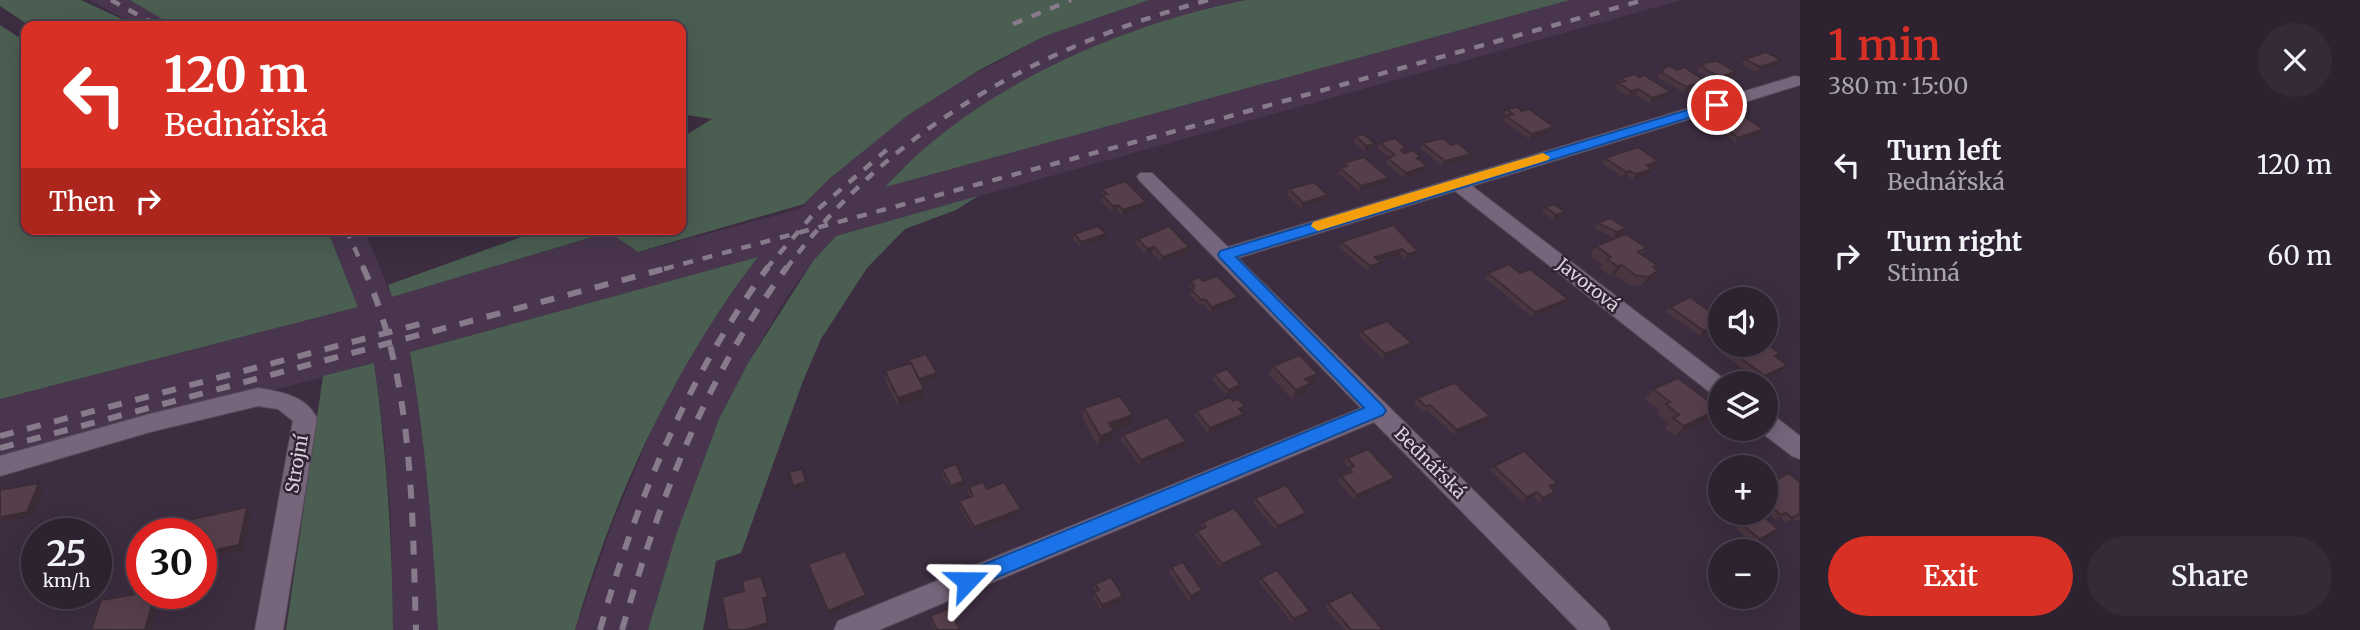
<!DOCTYPE html>
<html lang="en">
<head>
<meta charset="utf-8">
<style>
	:root { --surface:#2d2230; --page:#352a38; --text:#f1f3f6; --muted:#a7a4ab; --line:#483f4c; --accent:#d93025 }
	body { margin:0; font-family:Merriweather,serif; background:var(--page); color:var(--text); height:100vh; display:flex; flex-direction:column; font-size:26px; white-space:nowrap }
	* { box-sizing:border-box; margin:0 }
	p { font-size:23px; color:var(--muted) }
	.icon { flex:none; width:38px; height:38px; fill:none; stroke:currentColor; stroke-width:2; stroke-linecap:round; stroke-linejoin:round }
	.map { position:relative; flex:1; overflow:hidden }
	.panel { display:flex; flex-direction:column; background:var(--surface); width:560px }
	.panel>* { flex:none }
	.top-card { position:absolute; left:21px; top:21px; width:665px; height:214px; border-radius:14px; box-shadow:0 7px 28px #0002,0 0 0 2px var(--line); background:#d93025; color:#fff; overflow:hidden }
	.controls { position:absolute; left:1708px; top:287px; display:grid; gap:14px }
	.controls a { display:grid; place-items:center; width:70px; height:70px; border-radius:50%; background:var(--surface); box-shadow:0 7px 28px #0002,0 0 0 2px var(--line); font-size:35px }
	.speed { position:absolute; left:21px; top:518px; display:flex; gap:14px; font-size:35px; font-weight:700; text-align:center }
	.speed>* { display:grid; place-content:center; width:91px; height:91px; border-radius:50%; background:var(--surface); box-shadow:0 7px 28px #0002,0 0 0 2px var(--line); line-height:1 }
	.speed small { font-size:18px; font-weight:400 }
	.speed .limit { border:10px solid #d22; background:#fff; color:#111 }
	.pin { position:absolute; display:grid; place-items:center; width:60px; height:60px; color:#fff; margin:-30px; border:4px solid #fff; border-radius:50%; box-shadow:0 2px 7px #0007 }
	.me { position:absolute; width:77px; margin:-38px; rotate:67deg; stroke-linejoin:round; filter:drop-shadow(0 0 5px #0008) }
	.turn { display:flex; align-items:center; gap:24px; height:147px; padding:0 28px; font-size:32px }
	.turn .icon { width:91px; height:91px; stroke-width:2.5 }
	.turn b { display:block; font-size:49px; line-height:60px }
	.then { display:flex; align-items:center; height:66px; padding:0 28px; background:#0003; gap:14px; font-size:26px }
	.round { display:grid; place-items:center; flex:none; width:74px; height:74px; border-radius:37px; background:var(--page) }
	.headline { display:flex; align-items:center; justify-content:space-between; height:119px; padding:0 28px }
	h1 { font-size:42px; font-weight:600; line-height:52px; color:var(--accent) }
	.primary-button { display:flex; gap:14px; margin-top:auto; padding:14px 28px }
	.primary-button a { flex:1; height:80px; border-radius:42px; background:var(--accent); color:#fff; font-size:28px; font-weight:600; line-height:80px; text-align:center }
	.primary-button a+a { background:var(--page); color:var(--text) }
	ul { padding:0; list-style:none }
	li { display:flex; align-items:center; gap:21px; height:91px; padding:0 28px }
	li div { flex:1 }
	li b { display:block; font-size:26px }
	li em { font-style:normal }
	main { display:flex; flex:1; min-height:0 }
	.map>svg:first-child { display:block }
	.built { fill:#49364e }
	.green { fill:#4a5e51 }
	.lines { fill:none; stroke-linecap:round; stroke-linejoin:round }
	.minor-casing { stroke:#574a59; stroke-width:2 }
	.minor { fill:#76657b; fill-rule:evenodd }
	.rail-far1 { stroke:#877a8a; stroke-width:4.5; stroke-dasharray:10 10; stroke-linecap:butt }
	.rail { stroke:#877a8a; stroke-width:6; stroke-dasharray:14 14; stroke-linecap:butt }
	.wall { fill:#4a3641 }
	.shaded-wall { fill:#3c2c35 }
	.building { fill:#563f4c; stroke:#3c2c35; stroke-width:2 }
	.route { fill:#1a73e8; stroke:#114b97; stroke-width:2 }
	.slow { fill:#f59e0b }
	.labels { text-anchor:middle; stroke-width:5; stroke-linejoin:round; paint-order:stroke }
	.street-label { font-size:18px; fill:#dbd1dd; stroke:#322335 }
</style>
</head>
<body>
<main>
<div class="map">
<svg width="1800" height="630" viewBox="0 0 1800 630">
	<rect width="100%" height="100%" fill="#3c2d40"/>
	<g class="built">
		<path d="M 89,0 L 131,0 L 179,26 L 137,26 Z"/>
		<path d="M 1149,0 L 1246,0 L 1139,30 L 1045,69 L 944,133 L 899,171 L 886,186 L 1570,0 L 1682,0 L 836,236 L 813,261 L 787,297 L 748,363 L 719,419 L 676,535 L 648,630 L 575,630 L 611,527 L 661,407 L 694,349 L 756,258 L 410,352 L 422,423 L 432,508 L 438,630 L 393,630 L 391,520 L 384,435 L 374,363 L 0,465 L 0,399 L 358,307 L 327,229 L 364,229 L 392,297 L 610,232 L 639,252 L 800,209 L 829,179 L 860,153 L 908,115 L 947,89 L 1045,36 Z"/>
	</g>
	<g class="green">
		<path d="M 0,0 L 81,0 L 137,26 L 30,26 L 0,6 Z"/>
		<path d="M 130,0 L 1149,0 L 1045,36 L 981,69 L 908,115 L 829,179 L 804,204 L 638,252 L 609,232 L 392,297 L 388,285 L 543,229 L 681,229 L 681,138 L 712,119 L 681,114 L 681,26 L 174,26 Z"/>
		<path d="M 1246,0 L 1570,0 L 885,187 C 973,89 1119,25 1246,0 Z"/>
		<path d="M 0,25 L 26,42 L 26,229 L 327,229 L 358,307 L 0,399 Z"/>
		<path d="M 978,196 L 956,210 L 905,229 L 867,268 L 821,339 L 803,381 L 741,553 L 716,561 L 703,630 L 648,630 L 676,535 L 719,419 L 748,363 L 813,261 L 836,236 Z"/>
		<path d="M 758,257 C 673,368 614,496 575,630 L 438,630 C 433,536 426,445 410,352 Z"/>
		<path d="M 374,363 C 387,452 392,540 393,630 L 286,630 L 323,376 Z"/>
	</g>
	<g class="lines">
		<g class="minor-casing">
			<g id="minor">
				<path d="M 1795,76 L 1800,77 L 1800,85 L 1472,186 L 1728,382 L 1720,383 L 1720,397 L 1712,394 L 1455,191 L 1238,258 L 1606,621 L 1610,630 L 1578,630 L 1374,422 L 879,630 L 834,630 L 838,621 L 1361,408 L 1140,181 L 1137,177 L 1140,173 L 1152,173 L 1228,247 Z"/>
				<path d="M 258,388 C 281,392 305,395 317,418 L 283,630 L 255,630 L 293,421 L 278,409 L 258,406 L 150,432 L 0,476 L 0,456 L 150,414 Z"/>
				<path d="M 1766,414 L 1774,416 L 1800,436 L 1800,459 L 1792,456 L 1758,430 L 1766,429 Z"/>
			</g>
		</g>
		<use href="#minor" class="minor"/>
		<g class="rail-far1">
			<path d="M 111,0 L 158,26"/>
			<path d="M 1013,24 L 1071,0"/>
			<path d="M 346,229 L 364,269"/>
			<path d="M 664,269 L 1220,119 L 1644,0"/>
			<path d="M 766,269 L 817,210 L 890,147"/>
			<path d="M 786,269 C 891,127 1041,46 1208,0"/>
		</g>
		<g class="rail">
			<path d="M 363,267 C 414,378 412,511 416,630"/>
			<path d="M 0,436 L 427,322"/>
			<path d="M 0,448 L 671,267"/>
			<path d="M 600,630 C 636,500 688,376 768,267"/>
			<path d="M 622,630 C 659,500 706,376 787,267"/>
		</g>
	</g>
	<g class="wall">
		<path d="M 1745,59 L 1777,65 L 1757,72 L 1742,64 Z"/>
		<path d="M 1701,63 L 1733,77 L 1715,82 L 1697,71 L 1699,68 L 1698,67 Z"/>
		<path d="M 1662,68 L 1703,86 L 1683,92 L 1658,77 Z"/>
		<path d="M 1639,77 L 1671,92 L 1668,97 L 1649,103 L 1635,94 L 1628,96 L 1615,88 L 1621,78 Z"/>
		<path d="M 1507,109 L 1522,111 L 1554,127 L 1551,132 L 1529,139 L 1503,121 L 1506,116 L 1504,114 Z"/>
		<path d="M 1718,121 L 1763,129 L 1760,134 L 1735,142 L 1715,126 Z"/>
		<path d="M 1356,136 L 1375,144 L 1372,149 L 1364,151 L 1354,141 Z"/>
		<path d="M 1380,143 L 1406,148 L 1404,153 L 1421,157 L 1420,160 L 1427,166 L 1425,171 L 1403,178 L 1386,163 L 1388,158 L 1389,157 L 1378,148 Z"/>
		<path d="M 1422,143 L 1451,145 L 1471,154 L 1469,159 L 1442,166 L 1420,148 Z"/>
		<path d="M 1605,158 L 1655,166 L 1650,168 L 1652,169 L 1649,174 L 1633,179 L 1627,176 L 1622,177 L 1602,163 Z"/>
		<path d="M 1344,163 L 1389,178 L 1387,183 L 1359,191 L 1338,173 Z"/>
		<path d="M 1102,189 L 1146,202 L 1145,207 L 1122,215 L 1117,210 L 1112,211 L 1101,200 L 1103,195 L 1101,194 Z"/>
		<path d="M 1289,189 L 1326,200 L 1301,208 L 1287,194 Z"/>
		<path d="M 1545,207 L 1562,217 L 1553,220 L 1542,212 Z"/>
		<path d="M 1597,223 L 1626,228 L 1622,234 L 1613,237 L 1594,228 Z"/>
		<path d="M 1074,234 L 1105,239 L 1080,247 L 1073,239 Z"/>
		<path d="M 1138,239 L 1189,247 L 1188,252 L 1161,262 L 1152,252 L 1146,254 L 1136,244 Z"/>
		<path d="M 1341,242 L 1418,251 L 1415,256 L 1405,259 L 1400,254 L 1379,261 L 1381,263 L 1378,268 L 1368,271 L 1339,247 Z"/>
		<path d="M 1596,246 L 1647,248 L 1642,255 L 1657,265 L 1655,268 L 1658,271 L 1651,281 L 1641,286 L 1628,284 L 1615,275 L 1610,276 L 1600,268 L 1602,265 L 1590,256 Z"/>
		<path d="M 1488,273 L 1520,273 L 1564,304 L 1532,317 L 1485,278 Z"/>
		<path d="M 1190,281 L 1203,281 L 1236,302 L 1210,312 L 1203,304 L 1199,305 L 1190,294 L 1191,288 L 1189,286 Z"/>
		<path d="M 1670,307 L 1708,310 L 1720,313 L 1700,336 L 1666,312 Z"/>
		<path d="M 1361,331 L 1412,343 L 1409,348 L 1383,359 L 1359,336 Z"/>
		<path d="M 1725,347 L 1777,358 L 1782,370 L 1760,381 L 1720,352 Z"/>
		<path d="M 908,360 L 937,378 L 921,383 L 924,398 L 898,407 L 885,381 L 885,371 L 908,364 Z"/>
		<path d="M 1273,366 L 1318,374 L 1314,383 L 1309,385 L 1305,393 L 1292,399 L 1269,375 Z"/>
		<path d="M 1214,374 L 1239,390 L 1226,395 L 1212,379 Z"/>
		<path d="M 1462,387 L 1461,389 L 1487,421 L 1454,435 L 1427,410 L 1423,412 L 1414,403 L 1417,398 Z"/>
		<path d="M 1653,389 L 1719,409 L 1710,419 L 1675,436 L 1665,428 L 1669,423 L 1657,414 L 1660,411 L 1645,399 Z"/>
		<path d="M 1084,408 L 1130,425 L 1113,430 L 1111,440 L 1098,446 L 1082,417 Z"/>
		<path d="M 1196,411 L 1243,411 L 1242,412 L 1244,414 L 1242,419 L 1208,433 L 1194,415 Z"/>
		<path d="M 1123,435 L 1185,446 L 1140,465 L 1121,440 Z"/>
		<path d="M 1347,458 L 1395,478 L 1392,483 L 1354,500 L 1338,481 L 1341,476 L 1347,474 L 1349,469 L 1344,463 Z"/>
		<path d="M 1494,466 L 1553,487 L 1552,488 L 1555,492 L 1551,496 L 1539,502 L 1533,497 L 1523,502 L 1490,470 Z"/>
		<path d="M 942,469 L 964,481 L 964,485 L 951,490 L 941,474 Z"/>
		<path d="M 1800,482 L 1800,519 L 1796,521 L 1793,519 L 1786,523 L 1780,517 L 1775,520 L 1766,512 L 1766,486 Z"/>
		<path d="M 969,487 L 987,489 L 1021,509 L 1020,514 L 974,532 L 959,506 L 959,501 L 971,497 L 968,492 Z"/>
		<path d="M 1255,498 L 1303,517 L 1275,530 L 1253,503 Z"/>
		<path d="M 1203,522 L 1263,545 L 1261,549 L 1220,568 L 1195,535 L 1197,531 L 1202,529 L 1201,526 Z"/>
		<path d="M 1740,523 L 1773,534 L 1754,544 L 1735,528 Z"/>
		<path d="M 808,564 L 866,600 L 828,615 L 809,569 Z"/>
		<path d="M 1171,567 L 1200,595 L 1189,601 L 1169,572 Z"/>
		<path d="M 1261,578 L 1308,615 L 1292,623 L 1259,582 Z"/>
		<path d="M 1095,584 L 1122,601 L 1101,610 L 1093,597 L 1094,592 L 1096,592 L 1093,588 Z"/>
		<path d="M 1328,603 L 1383,630 L 1345,630 L 1325,607 Z"/>
		<path d="M 930,616 L 960,630 L 934,630 L 930,621 Z"/>
	</g>
	<g class="shaded-wall">
		<path d="M 1781,60 L 1777,65 L 1757,72 L 1760,67 Z"/>
		<path d="M 1736,72 L 1733,77 L 1715,82 L 1719,77 Z"/>
		<path d="M 1706,81 L 1703,86 L 1683,92 L 1686,87 Z"/>
		<path d="M 1638,89 L 1635,94 L 1628,96 L 1631,91 Z"/>
		<path d="M 1671,92 L 1668,97 L 1649,103 L 1652,98 Z"/>
		<path d="M 1554,127 L 1551,132 L 1529,139 L 1532,134 Z"/>
		<path d="M 1763,129 L 1760,134 L 1735,142 L 1738,138 Z"/>
		<path d="M 1375,144 L 1372,149 L 1364,151 L 1366,146 Z"/>
		<path d="M 1471,154 L 1469,159 L 1442,166 L 1445,161 Z"/>
		<path d="M 1658,161 L 1655,166 L 1643,170 L 1647,165 Z"/>
		<path d="M 1427,166 L 1425,171 L 1403,178 L 1406,173 Z"/>
		<path d="M 1652,169 L 1649,174 L 1633,179 L 1636,174 Z"/>
		<path d="M 1630,171 L 1627,176 L 1622,177 L 1626,172 Z"/>
		<path d="M 1389,178 L 1387,183 L 1359,191 L 1361,186 Z"/>
		<path d="M 1328,195 L 1326,200 L 1301,208 L 1303,203 Z"/>
		<path d="M 1146,202 L 1145,207 L 1122,215 L 1123,210 Z"/>
		<path d="M 1118,205 L 1117,210 L 1112,211 L 1113,206 Z"/>
		<path d="M 1565,212 L 1562,217 L 1553,220 L 1556,215 Z"/>
		<path d="M 1626,228 L 1622,234 L 1613,237 L 1617,232 Z"/>
		<path d="M 1106,234 L 1105,239 L 1080,247 L 1081,242 Z"/>
		<path d="M 1154,247 L 1152,252 L 1146,254 L 1147,249 Z"/>
		<path d="M 1189,247 L 1188,252 L 1161,262 L 1163,257 Z"/>
		<path d="M 1402,249 L 1400,254 L 1373,262 L 1375,257 Z"/>
		<path d="M 1418,251 L 1415,256 L 1405,259 L 1408,254 Z"/>
		<path d="M 1381,263 L 1378,268 L 1368,271 L 1370,266 Z"/>
		<path d="M 1622,265 L 1615,275 L 1610,276 L 1617,266 Z"/>
		<path d="M 1658,271 L 1651,281 L 1641,286 L 1648,277 Z"/>
		<path d="M 1238,297 L 1236,302 L 1210,312 L 1212,307 Z"/>
		<path d="M 1568,299 L 1564,304 L 1532,317 L 1535,312 Z"/>
		<path d="M 1720,323 L 1720,326 L 1700,336 L 1704,331 Z"/>
		<path d="M 1412,343 L 1409,348 L 1383,359 L 1385,354 Z"/>
		<path d="M 1787,365 L 1782,370 L 1760,381 L 1765,376 Z"/>
		<path d="M 937,373 L 937,378 L 919,384 L 919,379 Z"/>
		<path d="M 1318,374 L 1314,383 L 1309,385 L 1305,393 L 1292,399 L 1296,390 L 1305,379 Z"/>
		<path d="M 1241,385 L 1239,390 L 1226,395 L 1228,390 Z"/>
		<path d="M 924,389 L 924,398 L 898,407 L 898,398 Z"/>
		<path d="M 1719,409 L 1710,419 L 1675,436 L 1684,426 Z"/>
		<path d="M 1244,414 L 1242,419 L 1208,433 L 1210,428 Z"/>
		<path d="M 1133,415 L 1130,425 L 1107,433 L 1109,423 Z"/>
		<path d="M 1490,416 L 1487,421 L 1454,435 L 1457,430 Z"/>
		<path d="M 1114,431 L 1111,440 L 1098,446 L 1100,436 Z"/>
		<path d="M 1186,441 L 1185,446 L 1140,465 L 1141,460 Z"/>
		<path d="M 1395,478 L 1392,483 L 1354,500 L 1357,495 Z"/>
		<path d="M 964,481 L 964,485 L 951,490 L 951,486 Z"/>
		<path d="M 806,482 L 807,487 L 793,491 L 793,486 Z"/>
		<path d="M 39,483 L 44,488 L 32,516 L 0,522 L 0,517 Z"/>
		<path d="M 1537,492 L 1533,497 L 1523,502 L 1527,497 Z"/>
		<path d="M 1555,492 L 1551,496 L 1539,502 L 1543,498 Z"/>
		<path d="M 247,507 L 251,512 L 244,550 L 201,558 L 201,553 Z"/>
		<path d="M 1021,509 L 1020,514 L 974,532 L 974,527 Z"/>
		<path d="M 1306,513 L 1303,517 L 1275,530 L 1278,526 Z"/>
		<path d="M 1778,529 L 1773,534 L 1754,544 L 1760,539 Z"/>
		<path d="M 1263,545 L 1261,549 L 1220,568 L 1222,564 Z"/>
		<path d="M 1202,590 L 1200,595 L 1189,601 L 1191,596 Z"/>
		<path d="M 155,593 L 172,593 L 161,596 L 151,630 L 145,630 Z"/>
		<path d="M 866,595 L 866,600 L 828,615 L 828,611 Z"/>
		<path d="M 1123,596 L 1122,601 L 1101,610 L 1102,605 Z"/>
		<path d="M 768,597 L 769,602 L 764,603 L 763,598 Z"/>
		<path d="M 1310,611 L 1308,615 L 1292,623 L 1294,619 Z"/>
		<path d="M 768,623 L 769,627 L 760,630 L 744,630 Z"/>
	</g>
	<g class="building">
		<path d="M 1766,52 L 1781,60 L 1760,67 L 1745,59 Z"/>
		<path d="M 1717,61 L 1736,72 L 1719,77 L 1700,66 L 1704,65 L 1701,63 Z"/>
		<path d="M 1670,66 L 1677,70 L 1684,67 L 1706,81 L 1686,87 L 1661,72 L 1664,69 L 1662,68 Z"/>
		<path d="M 1635,74 L 1639,77 L 1644,75 L 1671,92 L 1652,98 L 1638,89 L 1631,91 L 1618,83 L 1625,81 L 1621,78 Z"/>
		<path d="M 1517,107 L 1522,111 L 1529,109 L 1554,127 L 1532,134 L 1506,116 L 1513,114 L 1507,109 Z"/>
		<path d="M 1740,114 L 1763,129 L 1738,138 L 1718,121 Z"/>
		<path d="M 1364,134 L 1375,144 L 1366,146 L 1356,136 Z"/>
		<path d="M 1395,138 L 1406,148 L 1401,150 L 1404,153 L 1413,150 L 1421,157 L 1417,158 L 1427,166 L 1406,173 L 1388,158 L 1395,155 L 1380,143 Z"/>
		<path d="M 1443,138 L 1451,145 L 1458,143 L 1471,154 L 1445,161 L 1422,143 Z"/>
		<path d="M 1638,147 L 1658,161 L 1647,165 L 1652,169 L 1636,174 L 1630,171 L 1626,172 L 1605,158 Z"/>
		<path d="M 1364,157 L 1389,178 L 1361,186 L 1340,168 L 1347,166 L 1344,163 Z"/>
		<path d="M 1125,181 L 1146,202 L 1123,210 L 1118,205 L 1113,206 L 1102,195 L 1107,194 L 1102,189 Z"/>
		<path d="M 1314,182 L 1328,195 L 1303,203 L 1289,189 Z"/>
		<path d="M 1554,204 L 1565,212 L 1556,215 L 1545,207 Z"/>
		<path d="M 1610,218 L 1626,228 L 1617,232 L 1597,223 Z"/>
		<path d="M 1393,225 L 1418,251 L 1408,254 L 1402,249 L 1375,257 L 1381,263 L 1370,266 L 1341,242 Z"/>
		<path d="M 1098,226 L 1106,234 L 1081,242 L 1074,234 Z"/>
		<path d="M 1169,226 L 1189,247 L 1163,257 L 1154,247 L 1147,249 L 1138,239 Z"/>
		<path d="M 1626,234 L 1647,248 L 1638,252 L 1657,265 L 1653,267 L 1658,271 L 1648,277 L 1635,275 L 1622,265 L 1617,266 L 1607,259 L 1611,257 L 1596,246 Z"/>
		<path d="M 1509,264 L 1520,273 L 1530,269 L 1568,299 L 1535,312 L 1488,273 Z"/>
		<path d="M 1217,276 L 1238,297 L 1212,307 L 1205,299 L 1201,300 L 1191,289 L 1194,288 L 1192,285 L 1194,285 L 1190,281 L 1199,277 L 1203,281 Z"/>
		<path d="M 1690,297 L 1708,310 L 1713,308 L 1720,313 L 1720,323 L 1704,331 L 1670,307 Z"/>
		<path d="M 1387,321 L 1412,343 L 1385,354 L 1361,331 Z"/>
		<path d="M 1766,343 L 1780,354 L 1775,356 L 1787,365 L 1765,376 L 1725,347 L 1729,345 L 1759,345 L 1760,346 L 1766,345 Z"/>
		<path d="M 926,354 L 937,373 L 919,379 L 908,360 Z"/>
		<path d="M 1300,355 L 1318,374 L 1305,379 L 1310,384 L 1296,390 L 1273,366 Z"/>
		<path d="M 911,363 L 924,389 L 898,398 L 885,371 Z"/>
		<path d="M 1227,369 L 1241,385 L 1228,390 L 1214,374 Z"/>
		<path d="M 1678,378 L 1719,409 L 1684,426 L 1673,418 L 1679,415 L 1666,404 L 1670,402 L 1653,389 Z"/>
		<path d="M 1454,383 L 1462,387 L 1460,388 L 1490,416 L 1457,430 L 1430,405 L 1426,407 L 1417,398 Z"/>
		<path d="M 1120,396 L 1133,415 L 1109,423 L 1114,431 L 1100,436 L 1084,408 Z"/>
		<path d="M 1230,397 L 1233,401 L 1238,399 L 1245,406 L 1239,409 L 1244,414 L 1210,428 L 1196,411 Z"/>
		<path d="M 1167,417 L 1186,441 L 1141,460 L 1123,435 Z"/>
		<path d="M 1368,449 L 1395,478 L 1357,495 L 1341,476 L 1352,472 L 1349,468 L 1354,466 L 1347,458 Z"/>
		<path d="M 1524,451 L 1557,483 L 1550,486 L 1555,492 L 1543,498 L 1537,492 L 1527,497 L 1494,466 Z"/>
		<path d="M 956,464 L 964,481 L 951,486 L 942,469 Z"/>
		<path d="M 802,469 L 806,482 L 793,486 L 789,472 Z"/>
		<path d="M 1789,473 L 1800,482 L 1800,515 L 1799,514 L 1792,518 L 1786,513 L 1781,515 L 1766,503 L 1766,486 Z"/>
		<path d="M 983,482 L 987,489 L 1004,482 L 1021,509 L 974,527 L 959,501 L 973,496 L 969,487 Z"/>
		<path d="M 39,483 L 27,512 L 0,517 L 0,490 Z"/>
		<path d="M 1286,485 L 1306,513 L 1278,526 L 1255,498 Z"/>
		<path d="M 247,507 L 239,545 L 201,553 L 201,534 L 184,534 L 188,520 Z"/>
		<path d="M 1234,508 L 1263,545 L 1222,564 L 1197,531 L 1206,527 L 1203,522 Z"/>
		<path d="M 1759,513 L 1778,529 L 1760,539 L 1740,523 Z"/>
		<path d="M 845,551 L 866,595 L 828,611 L 808,564 Z"/>
		<path d="M 1183,562 L 1202,590 L 1191,596 L 1171,567 Z"/>
		<path d="M 1277,570 L 1310,611 L 1294,619 L 1261,578 Z"/>
		<path d="M 761,576 L 768,597 L 763,598 L 768,623 L 744,630 L 728,630 L 722,597 L 744,591 L 742,581 Z"/>
		<path d="M 1111,577 L 1123,596 L 1102,605 L 1094,592 L 1099,590 L 1095,584 Z"/>
		<path d="M 137,587 L 142,587 L 142,593 L 155,593 L 145,630 L 91,630 L 101,600 L 135,594 Z"/>
		<path d="M 1351,592 L 1383,630 L 1351,630 L 1328,603 Z"/>
		<path d="M 949,608 L 960,630 L 937,630 L 930,616 Z"/>
	</g>
	<path class="route" d="M 1717,101 L 1721,102 L 1721,108 L 1236,257 L 1383,406 L 1386,411 L 1383,415 L 974,587 L 967,590 L 960,587 L 957,581 L 960,574 L 1364,408 L 1220,258 L 1218,255 L 1220,251 Z"/>
	<path class="slow" d="M 1543,153 L 1550,157 L 1548,160 L 1318,231 L 1311,226 L 1313,222 Z"/>
	<g class="labels">
		<g class="street-label">
			<text transform="translate(1588 285) rotate(38)" y="6">Javorová</text>
			<text transform="translate(1430 463) rotate(45)" y="6">Bednářská</text>
			<text transform="translate(297 464) rotate(-80)" y="6">Strojní</text>
		</g>
	</g>
</svg>
<div class="controls">
<a><svg class="icon" aria-label="sound" viewBox="0 0 24 24"><path d="M4 9h4l5-4v14l-5-4H4zM17 9q2 3 0 6"/></svg></a>
<a><svg class="icon" aria-label="layers" viewBox="0 0 24 24"><path d="M12 4l9 5-9 5-9-5zM3 14l9 5 9-5"/></svg></a>
<a>+</a>
<a>−</a>
</div>
<div class="speed"><div>25<small>km/h</small></div><div class="limit">30</div></div>
<div class="pin" style="left:1717px;top:105px;background:#d93025"><svg class="icon" aria-label="arrive" viewBox="0 0 24 24"><path d="M6 21V4h12l-3 4 3 4H6"/></svg></div>
<svg class="me" style="left:967px;top:581px" viewBox="-20 -20 40 40"><path d="M0-17L14 15 0 8-14 15z" fill="#1a73e8" stroke="#fff" stroke-width="4"/></svg>
<div class="top-card">
<div class="turn"><svg class="icon" aria-label="left" viewBox="0 0 24 24"><path d="M17 20v-9H6M10 6l-5 5 5 5"/></svg><div><b>120 m</b>Bednářská</div></div>
<div class="then">Then<svg class="icon" aria-label="right" viewBox="0 0 24 24"><path d="M7 20v-9h11M14 6l5 5-5 5"/></svg></div>
</div>
</div>
<section class="panel">
<div class="headline"><div><h1>1 min</h1><p>380 m · 15:00</p></div><a class="round"><svg class="icon" aria-label="close" viewBox="0 0 24 24"><path d="M6 6l12 12M18 6L6 18"/></svg></a></div>
<ul>
<li><svg class="icon" aria-label="left" viewBox="0 0 24 24"><path d="M17 20v-9H6M10 6l-5 5 5 5"/></svg><div><b>Turn left</b><p>Bednářská</p></div><em>120 m</em></li>
<li><svg class="icon" aria-label="right" viewBox="0 0 24 24"><path d="M7 20v-9h11M14 6l5 5-5 5"/></svg><div><b>Turn right</b><p>Stinná</p></div><em>60 m</em></li>
</ul>
<div class="primary-button"><a>Exit</a><a>Share</a></div>
</section>
</main>
</body>
</html>
